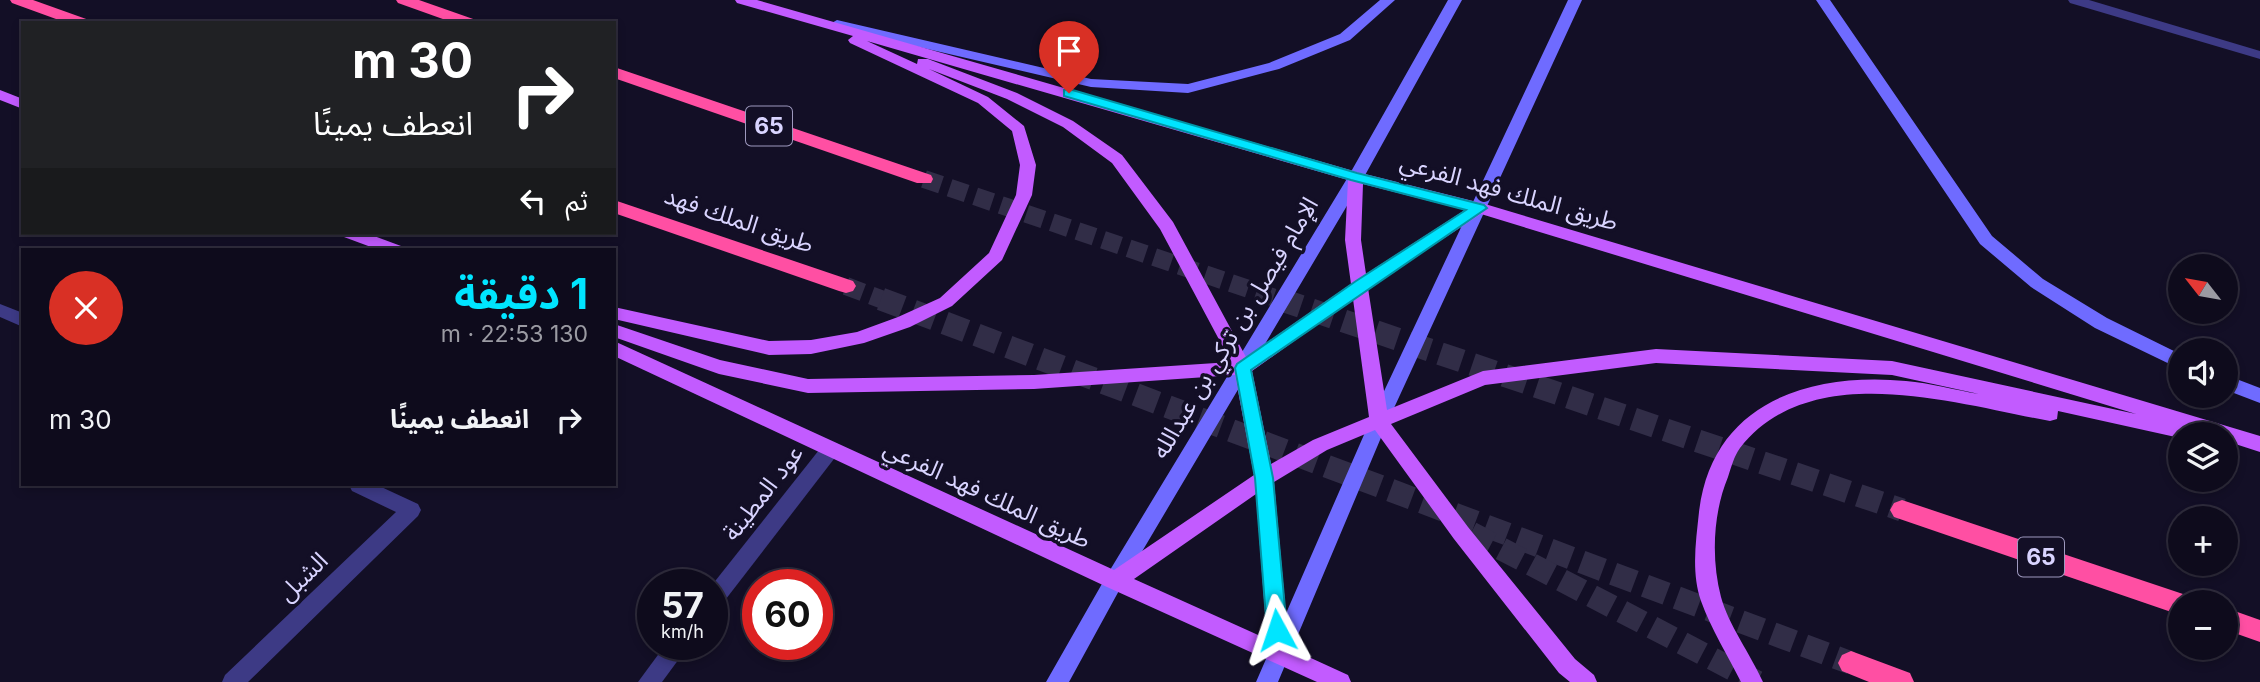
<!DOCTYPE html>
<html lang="ar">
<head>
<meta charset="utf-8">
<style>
	:root { --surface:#0e0b1c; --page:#171425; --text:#f1f3f6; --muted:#9b9ba3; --line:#2e2b3b; --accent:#00e5ff }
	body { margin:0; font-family:Inter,"Noto Sans Arabic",sans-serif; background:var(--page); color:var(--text); direction:rtl; height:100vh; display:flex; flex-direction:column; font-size:26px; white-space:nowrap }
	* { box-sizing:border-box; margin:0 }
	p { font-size:23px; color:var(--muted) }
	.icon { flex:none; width:38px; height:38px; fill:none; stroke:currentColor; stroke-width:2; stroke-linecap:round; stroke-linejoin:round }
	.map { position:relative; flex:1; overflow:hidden; direction:ltr }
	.sheet { position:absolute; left:21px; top:248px; width:595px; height:238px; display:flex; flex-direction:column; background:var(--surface); border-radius:0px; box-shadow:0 4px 10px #0003,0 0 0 2px var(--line); direction:rtl }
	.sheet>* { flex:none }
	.guide { position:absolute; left:21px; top:21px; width:595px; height:214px; border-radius:0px; box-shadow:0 4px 10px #0003,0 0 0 2px var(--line); direction:rtl; background:#202124; color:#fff; overflow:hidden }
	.needle { width:46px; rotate:301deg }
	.tools { position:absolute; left:2168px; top:254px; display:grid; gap:14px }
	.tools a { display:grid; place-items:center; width:70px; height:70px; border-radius:50%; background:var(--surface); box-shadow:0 4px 10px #0003,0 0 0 2px var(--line); font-size:35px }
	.speed { position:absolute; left:637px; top:569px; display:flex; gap:14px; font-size:35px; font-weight:700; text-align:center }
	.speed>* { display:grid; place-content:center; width:91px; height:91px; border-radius:50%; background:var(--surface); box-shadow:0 4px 10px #0003,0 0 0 2px var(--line); line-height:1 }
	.speed small { font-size:18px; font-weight:400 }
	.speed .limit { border:10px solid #d22; background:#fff; color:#111 }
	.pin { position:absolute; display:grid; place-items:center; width:60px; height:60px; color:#fff; margin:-72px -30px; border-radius:50% 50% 50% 0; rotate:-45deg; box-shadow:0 0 7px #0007 }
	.pin .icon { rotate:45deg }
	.me { position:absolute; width:77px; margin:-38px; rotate:355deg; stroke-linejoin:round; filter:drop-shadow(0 0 5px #0008) }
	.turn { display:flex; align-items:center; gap:24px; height:147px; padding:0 28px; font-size:32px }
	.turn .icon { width:91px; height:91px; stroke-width:2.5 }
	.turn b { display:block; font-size:49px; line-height:60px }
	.then { display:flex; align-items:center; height:66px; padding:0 28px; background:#0003; gap:14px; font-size:26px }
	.round { display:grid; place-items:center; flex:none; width:74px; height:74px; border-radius:37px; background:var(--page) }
	.head { display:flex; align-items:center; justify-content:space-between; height:119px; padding:0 28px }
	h1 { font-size:42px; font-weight:700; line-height:52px; color:var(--accent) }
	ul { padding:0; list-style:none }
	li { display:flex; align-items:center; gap:21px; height:105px; padding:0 28px }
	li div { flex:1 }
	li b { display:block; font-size:26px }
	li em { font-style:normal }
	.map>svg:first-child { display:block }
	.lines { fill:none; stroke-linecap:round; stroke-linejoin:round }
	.highway-tunnel-far1 { stroke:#312d47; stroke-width:18; stroke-dasharray:18 9; stroke-linecap:butt }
	.highway-tunnel { stroke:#312d47; stroke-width:23; stroke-dasharray:23 11; stroke-linecap:butt }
	.street { fill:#3d3a85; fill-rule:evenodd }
	.secondary { fill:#6f6bff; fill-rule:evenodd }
	.primary { fill:#c25bff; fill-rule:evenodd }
	.highway { fill:#ff4fa3; fill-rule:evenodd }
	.route { fill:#00e5ff; stroke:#0095a6; stroke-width:2 }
	.labels { text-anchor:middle; stroke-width:7; stroke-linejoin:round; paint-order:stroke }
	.shield { fill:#130f26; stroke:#9e99be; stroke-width:2 }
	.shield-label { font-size:23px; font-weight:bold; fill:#d9d4ff }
	.street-label { font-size:24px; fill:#d9d4ff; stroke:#130f26 }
</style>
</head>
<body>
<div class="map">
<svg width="2260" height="682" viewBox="0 0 2260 682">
	<rect width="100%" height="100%" fill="#130f26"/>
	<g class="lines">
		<g class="highway-tunnel-far1">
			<path d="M 924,179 L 1284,301"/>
			<path d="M 846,286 L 886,301"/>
		</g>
		<g class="highway-tunnel">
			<path d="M 881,299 L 1851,663"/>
			<path d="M 1279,299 L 1902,510"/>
			<path d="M 1471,533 L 1757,682"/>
		</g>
		<g class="street">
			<path d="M 2068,0 L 2089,0 L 2260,51 L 2260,59 L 2070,3 Z"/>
			<path d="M 0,304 L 23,313 L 23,327 L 0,317 Z"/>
			<path d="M 830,442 L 837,445 L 839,450 L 837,455 L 719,608 L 712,610 L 712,585 L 823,445 Z"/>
			<path d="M 349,485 L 377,485 L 418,504 L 421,510 L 418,516 L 248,682 L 222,682 L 225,675 L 396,512 L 352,491 Z"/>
			<path d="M 666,644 L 690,644 L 662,682 L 638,682 Z"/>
		</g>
		<g class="secondary">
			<path d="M 1380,0 L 1395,0 L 1350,40 L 1279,69 L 1188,93 L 1091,87 L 837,28 L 830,24 L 837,20 L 1091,79 L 1188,84 L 1269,63 L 1340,34 Z"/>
			<path d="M 1448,0 L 1462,0 L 1364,177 L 1121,587 L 1069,682 L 1046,682 L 1107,575 L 1348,177 Z"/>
			<path d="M 1568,0 L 1582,0 L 1388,421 L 1278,682 L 1256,682 L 1370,421 Z"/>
			<path d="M 1816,0 L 1830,0 L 1992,236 L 2043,279 L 2107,318 L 2180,354 L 2180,369 L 2095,328 L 2031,287 L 1980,244 Z"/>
			<path d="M 2226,375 L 2260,388 L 2260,403 L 2226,390 Z"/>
		</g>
		<g class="primary">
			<path d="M 735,0 L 757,0 L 1357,172 L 1485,204 L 2260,436 L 2260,452 L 2226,441 L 2226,434 L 2202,434 L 2190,430 L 2189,434 L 2180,434 L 2180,438 L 2058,411 L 2057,419 L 2050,421 C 1956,404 1811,357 1740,448 C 1734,456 1731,468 1728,477 C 1713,513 1711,559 1721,597 C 1728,624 1751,655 1763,682 L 1741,682 C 1728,656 1711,629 1701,601 C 1691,572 1696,541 1699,512 C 1712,402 1810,372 1906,381 C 1930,383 1955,390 1979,394 L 1892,375 L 1656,363 L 1485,385 L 1391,424 L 1468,527 L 1575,659 L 1594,675 L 1597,682 L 1570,682 L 1559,673 L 1454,539 L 1375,430 L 1327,450 L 1274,482 L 1289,648 L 1348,675 L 1351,682 L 1317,682 L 1107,587 L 614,356 L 614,341 L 1114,570 L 1254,475 L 1235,375 L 1034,389 L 808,393 L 719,374 L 614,337 L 614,324 L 720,360 L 808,379 L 1034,375 L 1231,362 L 1160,229 L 1112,163 L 1063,127 L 1007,99 L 929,69 L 988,97 L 1024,126 L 1036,165 L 1032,195 L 1002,260 L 952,306 L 910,327 L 864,343 L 811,354 L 769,355 L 614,319 L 614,307 L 769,341 L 811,340 L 857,332 L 898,317 L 940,298 L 989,253 L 1016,195 L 1020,165 L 1012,131 L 978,103 L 850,43 L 848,40 L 853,36 L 737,3 ZM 867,41 L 1348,180 L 1345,240 L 1351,284 L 1246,357 L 1173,222 L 1122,155 L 1073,121 L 1017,93 L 928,59 L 918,59 L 917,64 ZM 1363,184 L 1465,210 L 1366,274 L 1361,240 ZM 1481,214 L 2136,414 L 1892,361 L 1656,349 L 1483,371 L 1387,410 L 1368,288 ZM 1353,299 L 1369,417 L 1313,440 L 1271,464 L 1252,371 ZM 1256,494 L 1267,639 L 1134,579 Z"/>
			<path d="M 0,90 L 23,99 L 23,109 L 0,100 Z"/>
			<path d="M 342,233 L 366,233 L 401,246 L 403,250 L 379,250 L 344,237 Z"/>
		</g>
		<g class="highway">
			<path d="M 10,0 L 33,0 L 89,20 L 91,23 L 67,23 L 12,3 Z"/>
			<path d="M 396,0 L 419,0 L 476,20 L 478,23 L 454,23 L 398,3 Z"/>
			<path d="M 614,67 L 931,175 L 933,179 L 931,183 L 917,183 L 614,78 Z"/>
			<path d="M 614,200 L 853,281 L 856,286 L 853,291 L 846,293 L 839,291 L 614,213 Z"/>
			<path d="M 1902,500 L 2180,593 L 2189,596 L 2191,602 L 2180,602 L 2180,615 L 1894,517 L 1890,510 L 1894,503 Z"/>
			<path d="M 2226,608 L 2260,620 L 2260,642 L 2226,630 Z"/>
			<path d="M 1851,651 L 1910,673 L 1914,682 L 1869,682 L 1842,671 L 1838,663 L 1842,655 Z"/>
		</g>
	</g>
	<path class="route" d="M 1069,89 L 1357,173 L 1484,205 L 1487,208 L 1251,370 L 1273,478 L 1287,630 L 1284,636 L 1277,639 L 1270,636 L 1267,630 L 1255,478 L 1235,368 L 1237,364 L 1356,281 L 1466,210 L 1351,180 L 1064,96 L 1064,90 Z"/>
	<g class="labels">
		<g class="shield">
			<rect x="746" y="106.5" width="46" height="39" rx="5"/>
			<rect x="2018" y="537.5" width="46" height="39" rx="5"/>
		</g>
		<g class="shield-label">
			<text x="769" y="134">65</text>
			<text x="2041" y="565">65</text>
		</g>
		<g class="street-label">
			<text transform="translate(1509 192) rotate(16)" y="8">طريق الملك فهد الفرعي</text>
			<text transform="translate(739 220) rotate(19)" y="8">طريق الملك فهد</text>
			<text transform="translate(1235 328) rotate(-59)" y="8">الإمام فيصل بن تركي بن عبدالله</text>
			<text transform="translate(763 493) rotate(-52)" y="8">عود المطينة</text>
			<text transform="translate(987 494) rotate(25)" y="8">طريق الملك فهد الفرعي</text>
			<text transform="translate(303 577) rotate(-44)" y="8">الشبل</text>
		</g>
	</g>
</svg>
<div class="tools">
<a><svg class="needle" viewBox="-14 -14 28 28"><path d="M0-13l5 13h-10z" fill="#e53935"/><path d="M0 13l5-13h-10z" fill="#9b9ba3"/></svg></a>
<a><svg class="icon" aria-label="sound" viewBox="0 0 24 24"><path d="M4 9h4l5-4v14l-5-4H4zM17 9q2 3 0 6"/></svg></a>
<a><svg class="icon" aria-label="layers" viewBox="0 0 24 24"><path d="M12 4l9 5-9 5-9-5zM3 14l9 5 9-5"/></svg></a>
<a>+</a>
<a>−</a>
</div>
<div class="speed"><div>57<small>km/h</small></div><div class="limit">60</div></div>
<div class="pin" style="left:1069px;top:93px;background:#d93025"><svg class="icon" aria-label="arrive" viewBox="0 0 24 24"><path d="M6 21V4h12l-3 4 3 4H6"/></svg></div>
<svg class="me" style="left:1277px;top:630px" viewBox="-20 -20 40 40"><path d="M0-17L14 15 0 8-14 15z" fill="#00e5ff" stroke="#fff" stroke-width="4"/></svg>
<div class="guide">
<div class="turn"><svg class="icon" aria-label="right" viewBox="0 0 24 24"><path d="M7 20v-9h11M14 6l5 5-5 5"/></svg><div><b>30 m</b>انعطف يمينًا</div></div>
<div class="then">ثم<svg class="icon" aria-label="left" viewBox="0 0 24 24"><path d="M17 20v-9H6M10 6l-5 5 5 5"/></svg></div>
</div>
<section class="sheet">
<div class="head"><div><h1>1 دقيقة</h1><p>130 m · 22:53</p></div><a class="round" style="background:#d93025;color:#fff"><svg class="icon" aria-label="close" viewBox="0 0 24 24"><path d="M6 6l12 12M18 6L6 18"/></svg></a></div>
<ul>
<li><svg class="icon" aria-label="right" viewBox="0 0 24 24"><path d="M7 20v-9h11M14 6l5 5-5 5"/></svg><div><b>انعطف يمينًا</b></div><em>30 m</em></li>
</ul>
</section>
</div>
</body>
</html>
